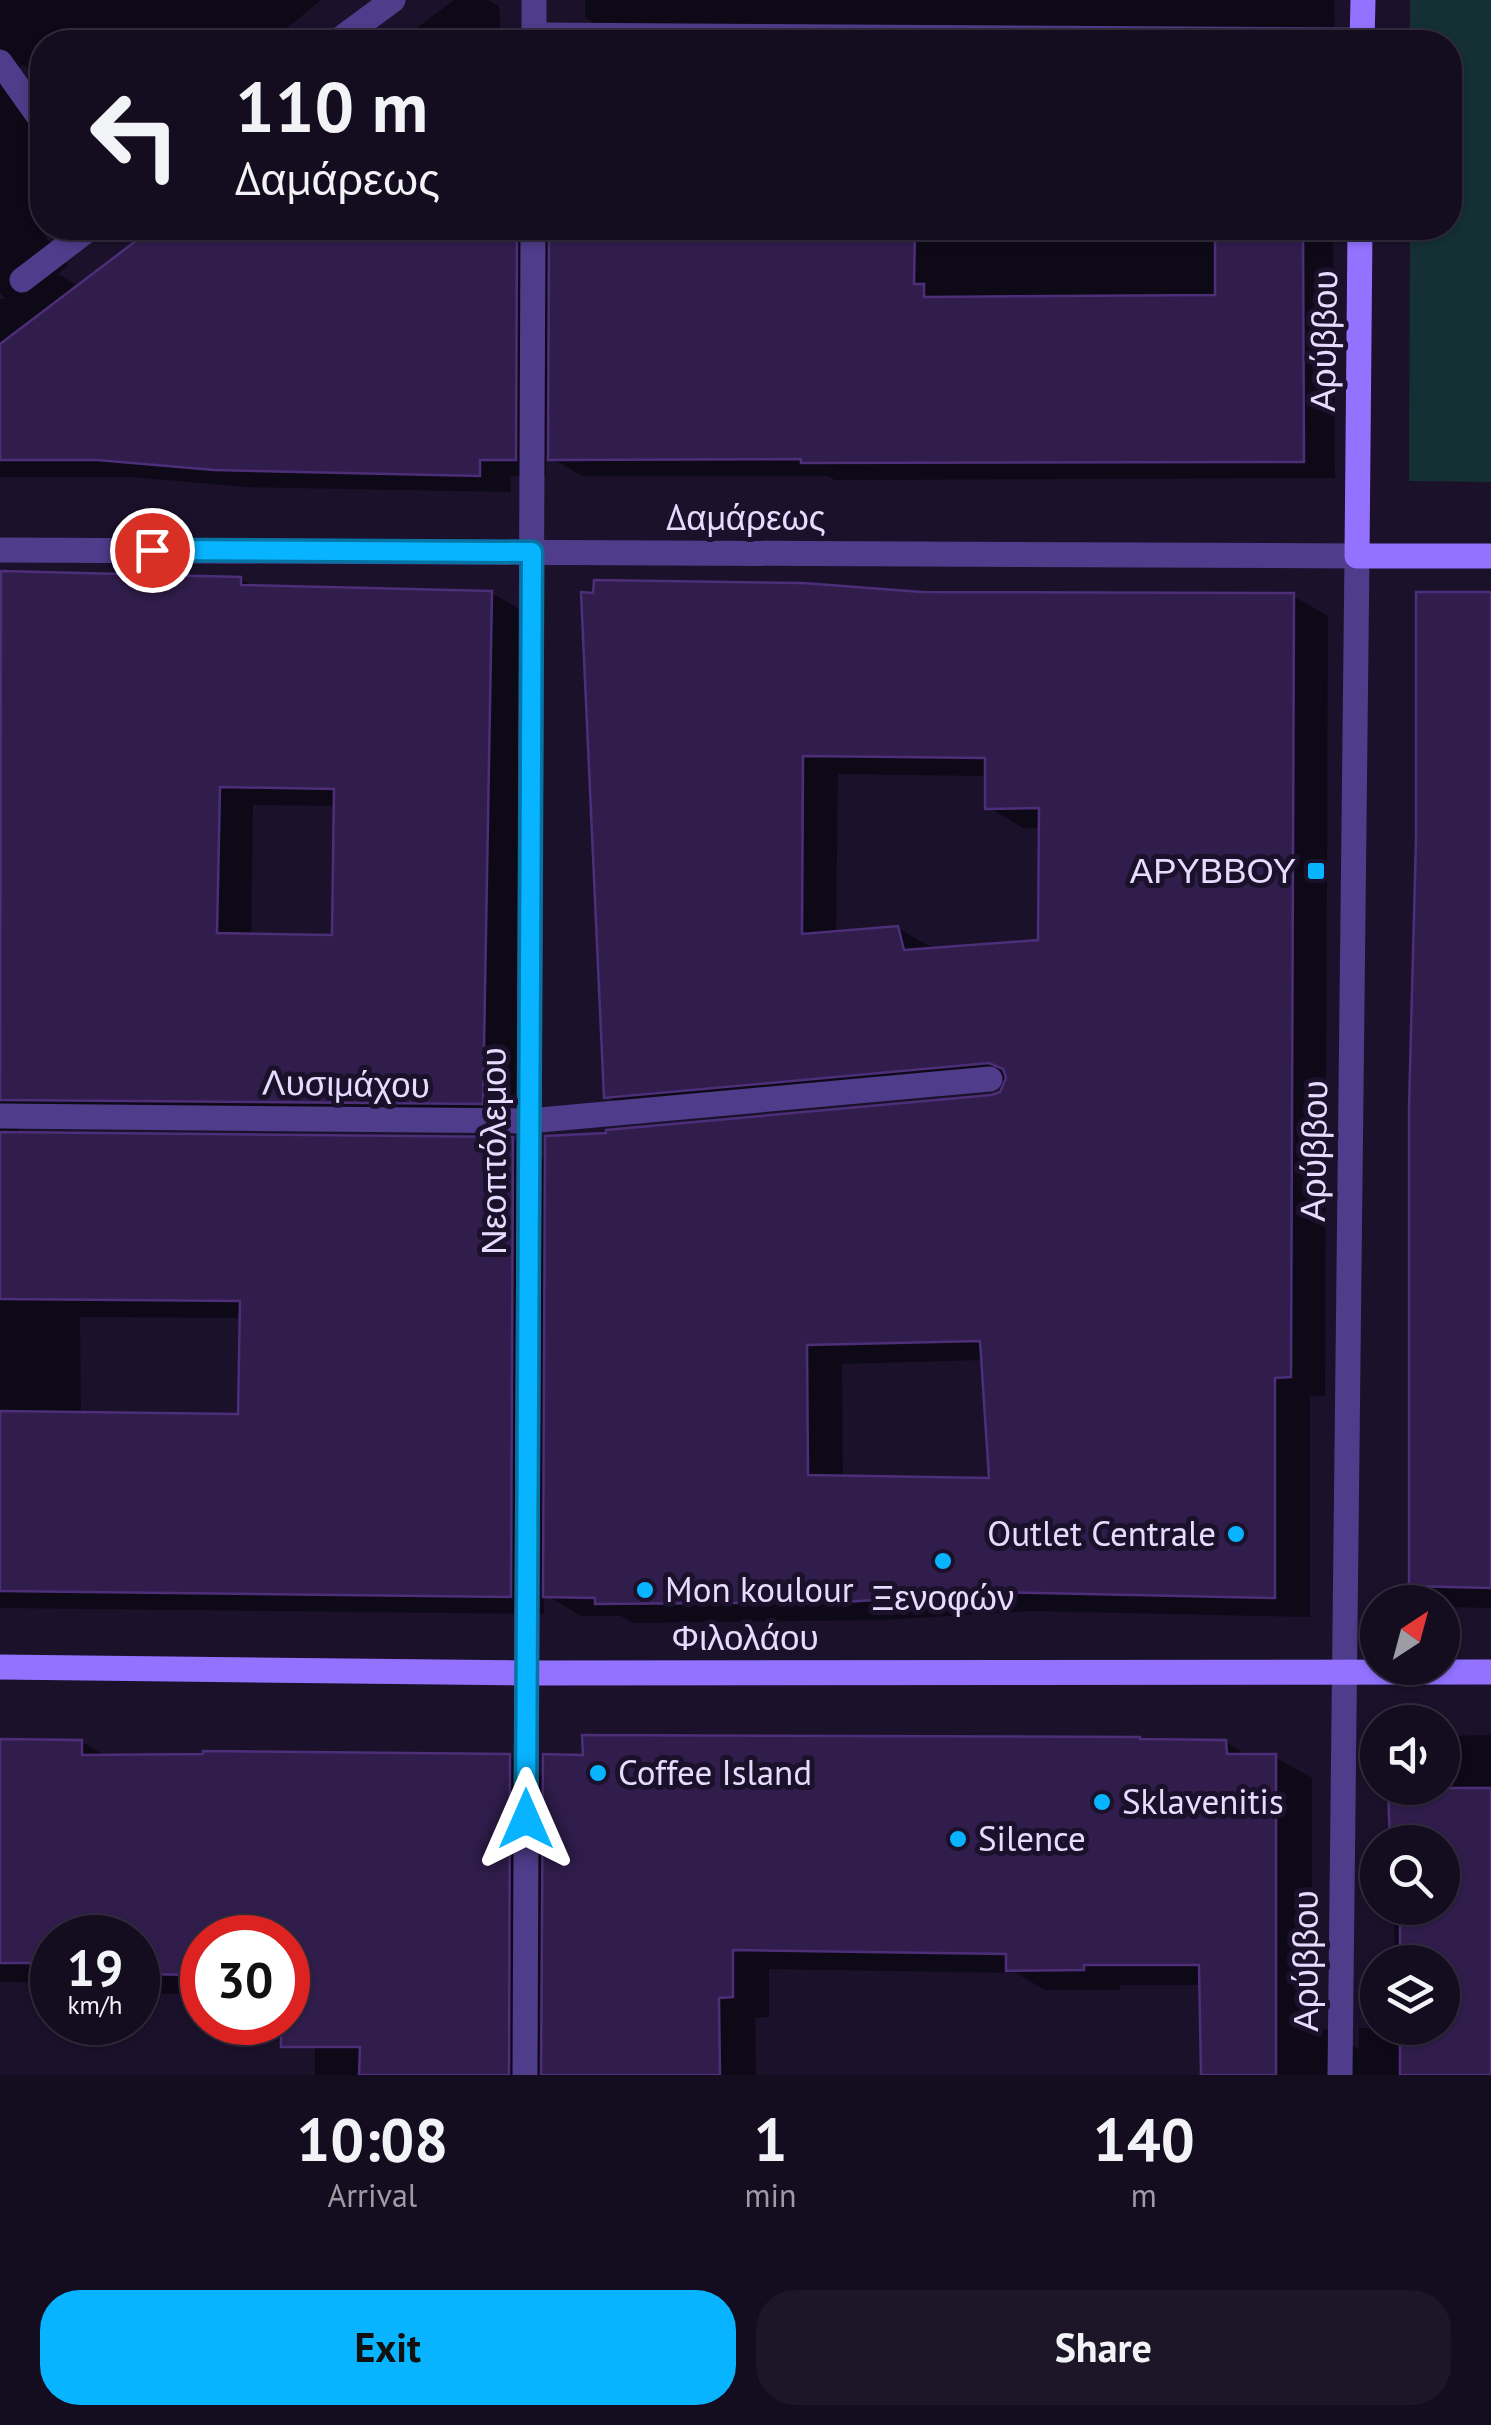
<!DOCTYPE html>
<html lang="en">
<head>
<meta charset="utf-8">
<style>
	:root { --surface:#140d20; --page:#1d1629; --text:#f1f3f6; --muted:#9d9ca5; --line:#332d3e; --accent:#08b4ff }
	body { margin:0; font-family:"PT Sans",sans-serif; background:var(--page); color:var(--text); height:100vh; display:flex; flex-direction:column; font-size:38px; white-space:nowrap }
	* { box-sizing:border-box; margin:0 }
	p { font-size:32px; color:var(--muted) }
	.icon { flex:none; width:55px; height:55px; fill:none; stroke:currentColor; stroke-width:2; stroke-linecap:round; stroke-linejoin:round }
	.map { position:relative; height:2075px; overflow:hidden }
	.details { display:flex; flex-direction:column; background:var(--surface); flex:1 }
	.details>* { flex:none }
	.top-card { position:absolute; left:30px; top:30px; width:1432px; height:210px; border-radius:40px; box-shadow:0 2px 8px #0004,0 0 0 2px var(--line); background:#140d20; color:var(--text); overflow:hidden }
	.needle { width:65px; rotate:36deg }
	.controls { position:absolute; left:1360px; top:1585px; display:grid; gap:20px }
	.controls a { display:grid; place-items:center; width:100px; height:100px; border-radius:50%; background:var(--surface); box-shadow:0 2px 8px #0004,0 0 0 2px var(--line); font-size:50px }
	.speed { position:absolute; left:30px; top:1915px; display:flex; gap:20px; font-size:50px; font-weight:700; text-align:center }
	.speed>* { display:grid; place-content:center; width:130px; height:130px; border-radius:50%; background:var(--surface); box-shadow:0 2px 8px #0004,0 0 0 2px var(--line); line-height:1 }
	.speed small { font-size:25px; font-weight:400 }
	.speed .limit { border:15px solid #d22; background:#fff; color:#111 }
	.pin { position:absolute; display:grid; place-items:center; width:85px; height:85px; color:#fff; margin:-42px; border:5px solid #fff; border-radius:50%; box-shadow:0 2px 10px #0007 }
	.me { position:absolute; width:110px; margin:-55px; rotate:0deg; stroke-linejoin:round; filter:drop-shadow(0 0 8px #0008) }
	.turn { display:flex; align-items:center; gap:35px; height:210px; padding:0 40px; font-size:45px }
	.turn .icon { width:130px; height:130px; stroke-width:2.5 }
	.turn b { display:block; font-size:70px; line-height:85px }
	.eta { display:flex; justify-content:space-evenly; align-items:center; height:170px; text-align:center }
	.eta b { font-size:60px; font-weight:700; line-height:70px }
	.cta { display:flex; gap:20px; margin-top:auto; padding:20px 40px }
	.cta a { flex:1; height:115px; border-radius:40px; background:var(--accent); color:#111; font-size:40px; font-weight:700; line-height:115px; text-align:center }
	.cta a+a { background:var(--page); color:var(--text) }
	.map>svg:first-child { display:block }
	.green { fill:#143035 }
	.shadow { fill:#0007; fill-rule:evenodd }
	.building { fill:#301d4c; stroke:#4c2f78; stroke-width:2.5; fill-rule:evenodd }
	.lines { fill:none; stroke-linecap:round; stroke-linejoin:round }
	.street { stroke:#4f3c8a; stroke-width:25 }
	.secondary { stroke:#9272ff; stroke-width:25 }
	.route-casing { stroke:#0575a6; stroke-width:25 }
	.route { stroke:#08b4ff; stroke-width:18 }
	.poi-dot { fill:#08b4ff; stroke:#1b112b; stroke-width:4 }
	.labels { text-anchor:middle; stroke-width:10; stroke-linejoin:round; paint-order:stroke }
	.street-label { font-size:35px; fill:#e7dbff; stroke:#1b112b }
	.poi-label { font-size:35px; fill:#e7dbff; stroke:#1b112b; text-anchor:start }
</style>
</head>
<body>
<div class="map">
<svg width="1491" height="2075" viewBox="0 0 1491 2075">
	<rect width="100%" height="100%" fill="#1b112b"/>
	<path class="green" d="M 1410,0 L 1491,0 L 1491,482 L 1409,481 L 1410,228 L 1450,228 L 1450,42 L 1410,42 Z"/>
	<g class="shadow">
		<path d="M 0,0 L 321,0 L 270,42 L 42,42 L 42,89 L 25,65 L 21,66 L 15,74 L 42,127 L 42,228 L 48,228 L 42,232 L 68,265 L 58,274 L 80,287 L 157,228 L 1333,228 L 1335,478 L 835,480 L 828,476 L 582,476 L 546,455 L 546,476 L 510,476 L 511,492 L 247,487 L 130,477 L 0,477 L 0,299 L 5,299 L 0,292 Z"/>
		<path d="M 454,0 L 488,0 L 499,6 L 501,42 L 398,42 Z"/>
		<path d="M 585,0 L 1334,0 L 1335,42 L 619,37 L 585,18 Z"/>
		<path d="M 241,579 L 256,588 L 491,593 L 525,612 L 516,1122 L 20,1126 L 17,1135 L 512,1140 L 548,1160 L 609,1136 L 992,1098 L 1002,1094 L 1007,1083 L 642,1117 L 607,1096 L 583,595 L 1293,596 L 1328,616 L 1325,1396 L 1310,1396 L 1310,1617 L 1033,1611 L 882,1620 L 632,1623 L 621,1616 L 581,1616 L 544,1594 L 544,1614 L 0,1608 L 0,626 ZM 838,774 L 987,776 L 988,807 L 1023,828 L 1041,828 L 1041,942 L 933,948 L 897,928 L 836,934 ZM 253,805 L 336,806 L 334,938 L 251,936 ZM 80,1317 L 242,1318 L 241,1417 L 81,1415 ZM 984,1360 L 991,1480 L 843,1478 L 842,1364 Z"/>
		<path d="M 1491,595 L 1491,1608 L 1450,1607 L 1411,1585 Z"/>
		<path d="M 1491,1735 L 1491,2075 L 1203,2075 L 1202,1985 L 1120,1985 L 1120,1990 L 1045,1990 L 1016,1973 L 769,1969 L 769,2017 L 755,2018 L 756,2075 L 315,2075 L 315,2031 L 288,2015 L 288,1938 L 202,1938 L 202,1994 L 138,1993 L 138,1938 L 52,1938 L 52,1982 L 0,1982 L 0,1741 L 82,1742 L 108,1757 L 509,1757 L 545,1777 L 1226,1742 L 1250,1757 L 1275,1757 L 1312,1778 L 1312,2028 L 1324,2028 L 1359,2049 L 1359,2028 L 1442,2028 L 1442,1962 L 1395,1962 L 1394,1908 L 1442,1908 L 1442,1842 L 1392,1842 L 1391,1788 L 1442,1788 L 1442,1736 Z"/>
	</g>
	<g class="building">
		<path d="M 153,228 L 517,228 L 516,460 L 480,460 L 480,476 L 214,470 L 97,460 L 0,460 L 0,344 Z"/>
		<path d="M 549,228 L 915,228 L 914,284 L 924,284 L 924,297 L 1215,295 L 1215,228 L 1303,228 L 1304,462 L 801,463 L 801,459 L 548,460 Z"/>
		<path d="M 1,571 L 241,577 L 241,585 L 492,591 L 483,1104 L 0,1100 ZM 220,787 L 334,789 L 332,935 L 217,933 Z"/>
		<path d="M 594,580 L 803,583 L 922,592 L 1294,593 L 1291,1377 L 1275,1378 L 1275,1598 L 996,1592 L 845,1602 L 595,1604 L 595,1598 L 543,1597 L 545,1136 L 606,1133 L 606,1130 L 991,1095 L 1000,1092 L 1006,1078 L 1003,1069 L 989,1063 L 604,1098 L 581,592 L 593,593 ZM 803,756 L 985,758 L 985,809 L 1039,808 L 1038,940 L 904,950 L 898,926 L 802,934 ZM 980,1341 L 989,1478 L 808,1475 L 807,1345 Z"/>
		<path d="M 1416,592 L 1491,592 L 1491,1588 L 1409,1586 L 1409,1108 L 1416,838 Z"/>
		<path d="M 0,1132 L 513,1137 L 511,1597 L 0,1591 L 0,1411 L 238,1414 L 240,1301 L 0,1299 Z"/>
		<path d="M 582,1735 L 1140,1737 L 1140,1739 L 1226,1740 L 1227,1754 L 1276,1754 L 1276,2075 L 1201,2075 L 1199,1965 L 1084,1965 L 1084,1970 L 1006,1971 L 1006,1954 L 733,1950 L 733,1997 L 719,1998 L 720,2075 L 541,2075 L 543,1754 L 583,1755 Z"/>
		<path d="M 0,1739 L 82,1740 L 82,1755 L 203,1754 L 203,1751 L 510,1754 L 509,2075 L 359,2075 L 360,2047 L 281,2047 L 281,2022 L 288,2022 L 288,1938 L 202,1938 L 202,1975 L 138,1974 L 138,1938 L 52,1938 L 52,1963 L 0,1963 Z"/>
		<path d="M 1388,1788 L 1491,1788 L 1491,2075 L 1400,2075 L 1400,2028 L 1442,2028 L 1442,1962 L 1400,1962 L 1400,1915 L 1391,1915 L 1391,1908 L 1442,1908 L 1442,1842 L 1390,1842 Z"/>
	</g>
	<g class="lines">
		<g class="street">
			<path d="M 534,35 L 1362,40"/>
			<path d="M 336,42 L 393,0"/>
			<path d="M 534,42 L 534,0"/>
			<path d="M 0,62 L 42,121"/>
			<path d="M 22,280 L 90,228"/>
			<path d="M 0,550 L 1357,556 L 1340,2075"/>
			<path d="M 0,1116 L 529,1121 L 990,1079"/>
			<path d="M 525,2075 L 533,228"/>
		</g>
		<g class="secondary">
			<path d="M 1362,42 L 1363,0"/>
			<path d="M 1360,228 L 1357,556 L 1491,556"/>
			<path d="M 0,1667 L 527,1673 L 1491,1672"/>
		</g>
	</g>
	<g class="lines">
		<g class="route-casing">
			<path id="route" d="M 152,550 L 532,552 L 526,1819"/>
		</g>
		<use href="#route" class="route"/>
	</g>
	<g class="poi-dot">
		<rect x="1306" y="861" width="20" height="20" rx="5"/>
		<circle cx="1236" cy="1534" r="10"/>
		<circle cx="943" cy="1561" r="10"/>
		<circle cx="645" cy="1590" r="10"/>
		<circle cx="598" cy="1773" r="10"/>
		<circle cx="1102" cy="1802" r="10"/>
		<circle cx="958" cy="1839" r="10"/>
	</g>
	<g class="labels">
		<g class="street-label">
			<text transform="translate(1324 341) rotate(-89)" y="12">Αρύββου</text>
			<text x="746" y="530">Δαμάρεως</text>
			<text transform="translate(346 1084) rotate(1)" y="12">Λυσιμάχου</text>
			<text transform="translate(494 1151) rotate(-90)" y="12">Νεοπτόλεμου</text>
			<text transform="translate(1314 1151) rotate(-89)" y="12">Αρύββου</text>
			<text x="745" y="1650">Φιλολάου</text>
			<text transform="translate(1306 1961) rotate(-90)" y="12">Αρύββου</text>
		</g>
		<g class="poi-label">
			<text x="1296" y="883" text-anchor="end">ΑΡΥΒΒΟΥ</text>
			<text x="1216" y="1546" text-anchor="end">Outlet Centrale</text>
			<text x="665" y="1602">Mon koulour</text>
			<text x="943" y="1610" text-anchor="middle">Ξενοφών</text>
			<text x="618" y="1785">Coffee Island</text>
			<text x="1122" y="1814">Sklavenitis</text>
			<text x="978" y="1851">Silence</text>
		</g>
	</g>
</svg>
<div class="controls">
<a><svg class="needle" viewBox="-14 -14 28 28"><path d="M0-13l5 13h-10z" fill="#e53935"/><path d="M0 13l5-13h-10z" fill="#9d9ca5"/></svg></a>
<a><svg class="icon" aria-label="sound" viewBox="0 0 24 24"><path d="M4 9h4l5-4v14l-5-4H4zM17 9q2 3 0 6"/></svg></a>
<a><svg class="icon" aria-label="search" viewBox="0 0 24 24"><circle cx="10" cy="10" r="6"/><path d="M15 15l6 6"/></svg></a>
<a><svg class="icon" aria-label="layers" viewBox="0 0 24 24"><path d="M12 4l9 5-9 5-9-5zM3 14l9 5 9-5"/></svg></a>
</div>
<div class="speed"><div>19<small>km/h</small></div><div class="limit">30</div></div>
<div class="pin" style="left:152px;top:550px;background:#d93025"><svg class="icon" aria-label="arrive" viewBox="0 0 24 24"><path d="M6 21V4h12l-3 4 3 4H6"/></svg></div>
<svg class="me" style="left:526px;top:1819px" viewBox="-20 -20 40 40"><path d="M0-17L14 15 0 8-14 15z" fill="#08b4ff" stroke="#fff" stroke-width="4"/></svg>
<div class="top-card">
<div class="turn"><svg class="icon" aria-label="left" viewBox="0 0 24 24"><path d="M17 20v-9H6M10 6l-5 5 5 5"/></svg><div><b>110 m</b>Δαμάρεως</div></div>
</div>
</div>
<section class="details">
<div class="eta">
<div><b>10:08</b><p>Arrival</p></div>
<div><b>1</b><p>min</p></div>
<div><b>140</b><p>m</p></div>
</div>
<div class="cta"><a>Exit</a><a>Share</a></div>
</section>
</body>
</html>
